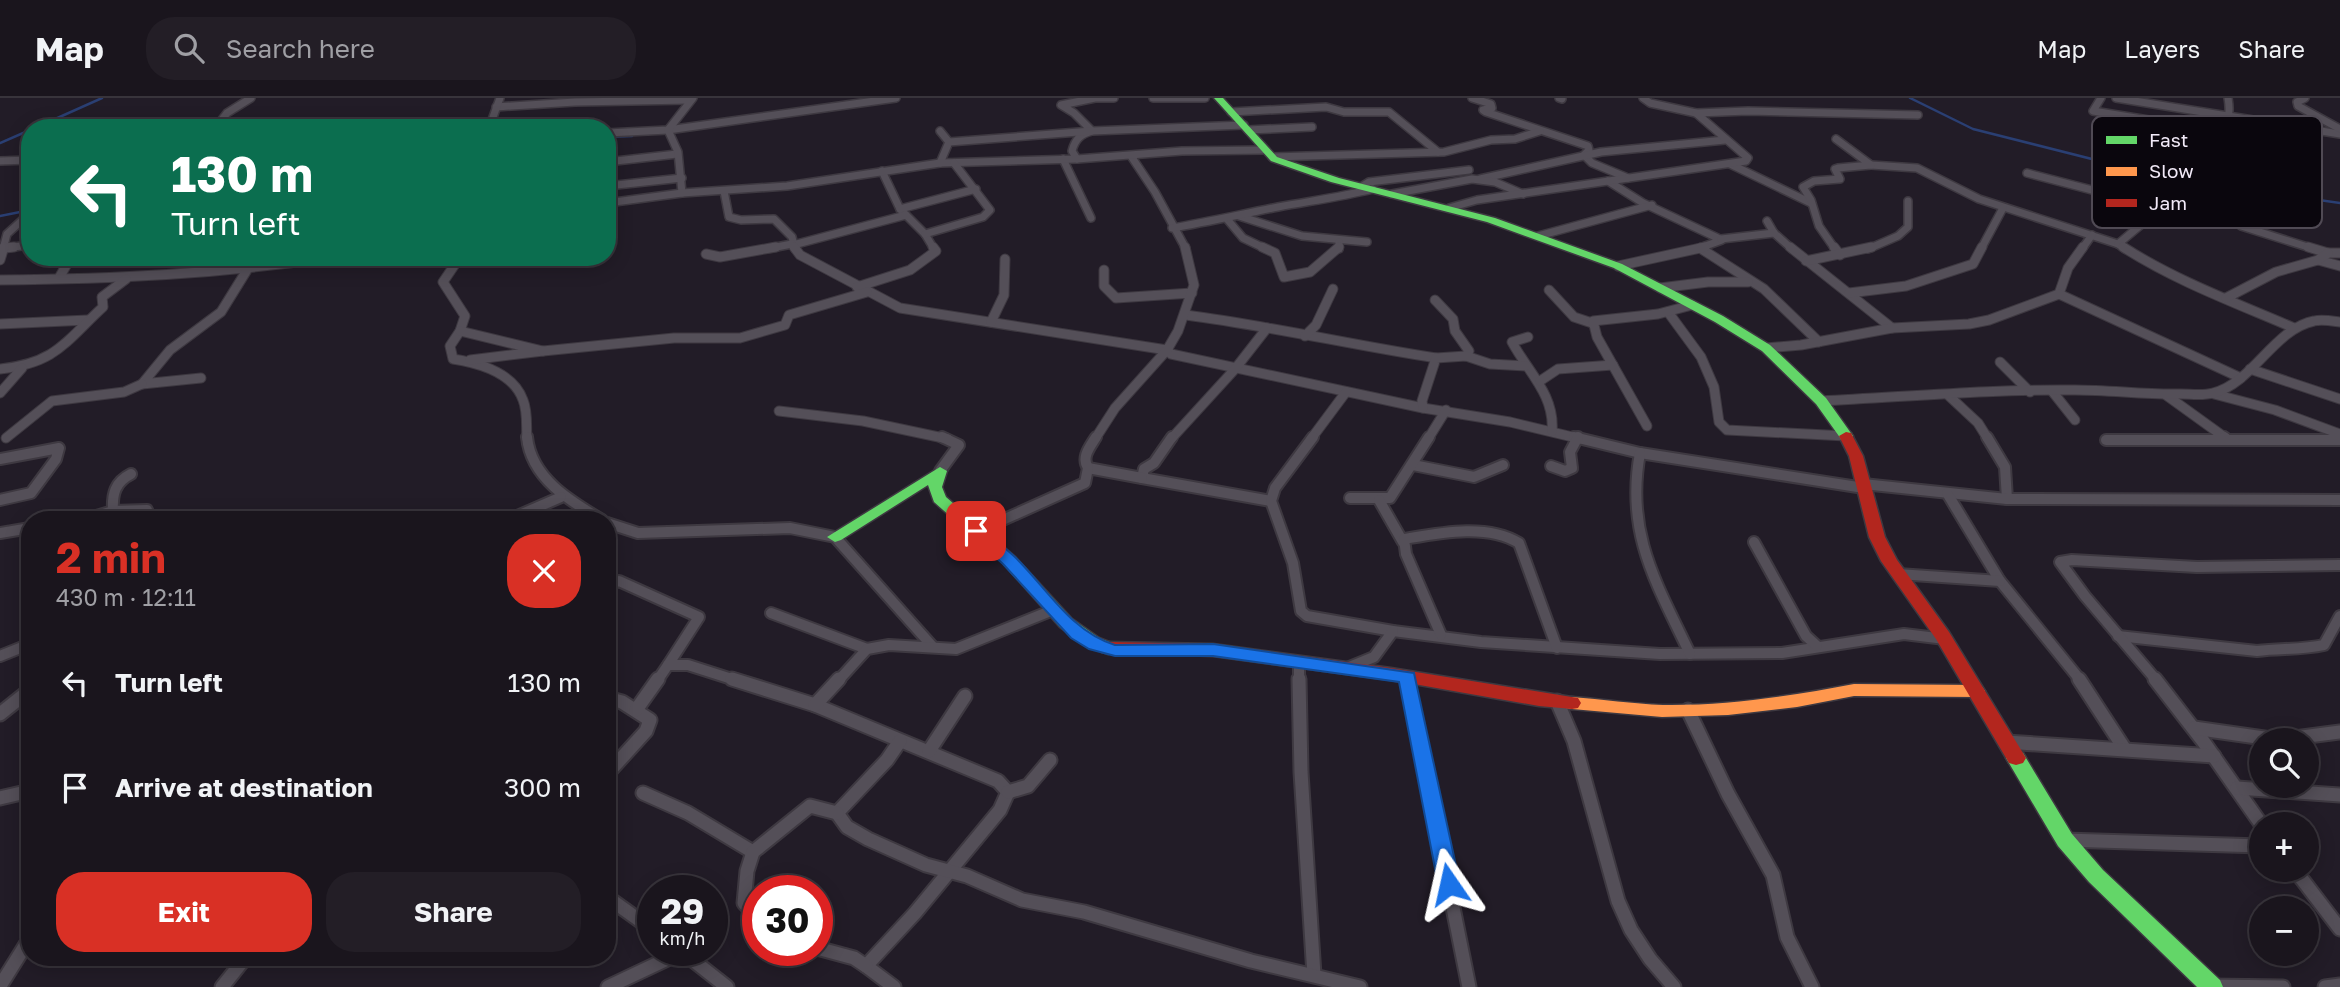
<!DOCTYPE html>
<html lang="en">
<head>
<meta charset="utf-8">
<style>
	:root { --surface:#1a151d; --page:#231e26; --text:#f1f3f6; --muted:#9f9fa4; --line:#38343b; --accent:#d93025 }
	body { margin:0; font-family:"Golos Text",sans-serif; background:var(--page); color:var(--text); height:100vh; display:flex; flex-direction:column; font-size:26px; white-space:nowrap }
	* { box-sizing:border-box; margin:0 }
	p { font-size:23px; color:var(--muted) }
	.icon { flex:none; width:38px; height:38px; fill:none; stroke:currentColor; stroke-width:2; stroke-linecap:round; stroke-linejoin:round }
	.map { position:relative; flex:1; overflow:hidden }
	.side { position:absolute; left:21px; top:413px; width:595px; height:455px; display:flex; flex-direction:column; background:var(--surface); border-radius:28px; box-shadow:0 4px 18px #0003,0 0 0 2px var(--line) }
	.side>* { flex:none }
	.hud { position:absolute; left:21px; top:21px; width:595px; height:147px; border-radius:28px; box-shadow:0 4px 18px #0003,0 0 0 2px var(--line); background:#0b6e4f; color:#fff; overflow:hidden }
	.buttons { position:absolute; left:2249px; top:630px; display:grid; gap:14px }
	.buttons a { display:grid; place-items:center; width:70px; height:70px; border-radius:50%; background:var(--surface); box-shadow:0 4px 18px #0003,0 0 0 2px var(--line); font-size:35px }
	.speed { position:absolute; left:637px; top:777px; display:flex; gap:14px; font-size:35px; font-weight:700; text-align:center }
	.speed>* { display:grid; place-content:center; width:91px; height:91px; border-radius:50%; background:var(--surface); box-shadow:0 4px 18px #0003,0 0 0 2px var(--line); line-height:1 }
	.speed small { font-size:18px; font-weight:400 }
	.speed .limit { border:10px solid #d22; background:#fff; color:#111 }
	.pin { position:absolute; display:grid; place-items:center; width:60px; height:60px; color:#fff; margin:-30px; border-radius:14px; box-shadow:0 4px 10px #0006 }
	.me { position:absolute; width:77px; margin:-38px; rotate:349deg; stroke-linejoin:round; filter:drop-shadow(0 0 5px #0008) }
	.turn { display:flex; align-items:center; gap:24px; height:147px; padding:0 35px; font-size:32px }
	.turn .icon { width:91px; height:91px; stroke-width:2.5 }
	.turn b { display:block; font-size:49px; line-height:60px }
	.round { display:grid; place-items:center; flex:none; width:74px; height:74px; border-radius:28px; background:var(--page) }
	.head { display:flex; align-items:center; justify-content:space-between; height:119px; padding:0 35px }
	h1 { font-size:42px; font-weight:700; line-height:52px; color:var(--accent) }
	.primary-button { display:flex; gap:14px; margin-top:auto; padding:14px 35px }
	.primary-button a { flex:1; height:80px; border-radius:28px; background:var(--accent); color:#fff; font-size:28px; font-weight:700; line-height:80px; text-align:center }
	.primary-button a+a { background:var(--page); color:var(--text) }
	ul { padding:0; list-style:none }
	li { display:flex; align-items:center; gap:21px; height:105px; padding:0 35px }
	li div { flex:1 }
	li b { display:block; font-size:26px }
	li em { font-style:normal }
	header { display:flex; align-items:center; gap:42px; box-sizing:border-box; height:98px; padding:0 35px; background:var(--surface); border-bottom:2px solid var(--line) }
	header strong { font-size:33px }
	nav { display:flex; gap:38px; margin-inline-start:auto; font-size:24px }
	.search { width:490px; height:63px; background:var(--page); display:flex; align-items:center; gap:18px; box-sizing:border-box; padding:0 24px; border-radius:28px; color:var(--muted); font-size:26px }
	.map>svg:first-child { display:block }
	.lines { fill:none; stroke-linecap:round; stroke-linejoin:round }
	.stream { stroke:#2a3f73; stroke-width:2.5 }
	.street-far3-casing { stroke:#3e3941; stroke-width:10 }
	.street-far2-casing { stroke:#3e3941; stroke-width:11 }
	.street-far1-casing { stroke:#3e3941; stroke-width:14 }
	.street-casing { stroke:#3e3941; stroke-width:17 }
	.fast-casing { stroke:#3e3941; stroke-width:3 }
	.slow-casing { stroke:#3e3941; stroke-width:3 }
	.jam-casing { stroke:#3e3941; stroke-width:3 }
	.street-far3 { stroke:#544f58; stroke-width:7 }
	.street-far2 { stroke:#544f58; stroke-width:9 }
	.street-far1 { stroke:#544f58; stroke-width:10 }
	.street { stroke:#544f58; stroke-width:13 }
	.fast { fill:#63d668; fill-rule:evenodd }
	.slow { fill:#ff974d; fill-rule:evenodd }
	.jam { fill:#b3261e; fill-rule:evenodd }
	.route { fill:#1a73e8; stroke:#114b97; stroke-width:2 }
	.key { fill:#0a060d; stroke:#504a54; stroke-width:2 }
	.key-label { font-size:19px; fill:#f2eaf8 }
</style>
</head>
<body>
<header>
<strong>Map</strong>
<div class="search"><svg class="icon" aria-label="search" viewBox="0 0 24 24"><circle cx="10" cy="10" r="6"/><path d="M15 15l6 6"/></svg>Search here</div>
<nav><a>Map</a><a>Layers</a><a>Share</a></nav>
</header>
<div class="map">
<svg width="2340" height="889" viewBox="0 0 2340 889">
	<rect width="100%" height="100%" fill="#221c27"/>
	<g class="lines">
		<g class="stream">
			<path d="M 1910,0 L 1973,31 L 2167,80 L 2340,105"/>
			<path d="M 35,30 L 102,0"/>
			<path d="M 607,39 L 632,38"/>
			<path d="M 0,45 L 30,32"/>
			<path d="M 0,118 L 30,112"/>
		</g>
		<g class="street-far3-casing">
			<g id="street-far3">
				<path d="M 1153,0 L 1205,0"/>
				<path d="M 1472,0 L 1491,6 L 1492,10 L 1483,12 L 1486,14 L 1588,48 L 1589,52 L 1584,57 L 1592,65 L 1628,80"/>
				<path d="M 1559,0 L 1562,1"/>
				<path d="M 1643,0 L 1650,5 L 1696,15"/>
				<path d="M 2101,0 L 2093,13 L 2216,33"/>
				<path d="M 2116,0 L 2340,36"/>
				<path d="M 2305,0 L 2297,4 L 2298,8 L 2340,31"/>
				<path d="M 496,9 L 575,4 L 690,2"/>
				<path d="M 1231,14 L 1326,9 L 1344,14 L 1389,14 L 1438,54"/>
				<path d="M 217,28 L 227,15 L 251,0"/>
				<path d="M 125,30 L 219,24"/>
				<path d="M 489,30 L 500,0"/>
				<path d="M 1248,32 L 1312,29"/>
				<path d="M 940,33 L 949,44"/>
				<path d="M 607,35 L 668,32 L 896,0"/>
				<path d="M 1131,58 L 1155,94 L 1186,151"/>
				<path d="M 1272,59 L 1444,54 L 1491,42 L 1515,41 L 1540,33"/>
				<path d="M 1063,61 L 1091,120"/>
				<path d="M 1077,61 L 1072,53 C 1075,41 1081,36 1092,33 L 1074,15 L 1061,7 L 1095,0 L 1114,0"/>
				<path d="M 0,63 L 30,62"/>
				<path d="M 607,64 L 677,56"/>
				<path d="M 940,65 L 949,44 L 1092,33 L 1244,27"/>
				<path d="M 1730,66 L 1811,105"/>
				<path d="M 1871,67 L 1917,70 L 1979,101 L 2118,146"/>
				<path d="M 2179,67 L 2197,48 L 2212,41 L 2213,35 C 2229,26 2231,17 2228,0"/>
				<path d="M 882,73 L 900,111 L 925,136 L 934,151"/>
				<path d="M 2027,75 L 2161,110 L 2118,146 L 2125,151"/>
				<path d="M 1480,81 L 1601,54 L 1725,42"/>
				<path d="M 1608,83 L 1643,105 L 1722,142 L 1697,151"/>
				<path d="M 607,88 L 682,80"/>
				<path d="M 1361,89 L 1369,84 L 1469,72"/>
				<path d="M 724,93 L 729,119 L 741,122 L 774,121 L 792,139 L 795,151"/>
				<path d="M 682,95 L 678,54 L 668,32 L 693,0"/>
				<path d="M 1392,96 L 1472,81 L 1495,84 L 1523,96"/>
				<path d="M 607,105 L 682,95 L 787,88 L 940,65 L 1077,61 L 1182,53 L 1263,52"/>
				<path d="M 1449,110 L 1477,102 L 1746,63 L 1748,60 L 1696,15 L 1748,13 L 1918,17"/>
				<path d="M 900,111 L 976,91"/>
				<path d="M 1239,118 L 1302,138 L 1367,144"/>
				<path d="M 1227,121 L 1243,140 L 1266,151"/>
				<path d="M 1767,123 L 1774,135 L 1792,151"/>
				<path d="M 2241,128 L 2314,151"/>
				<path d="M 1172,130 C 1208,124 1242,116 1278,109 C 1310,103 1341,99 1373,91"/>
				<path d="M 925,136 L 983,119 L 990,112 L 954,65"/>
				<path d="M 1538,138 L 1652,107"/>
				<path d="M 1721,141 L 1774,135"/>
				<path d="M 1339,144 L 1339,151"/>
				<path d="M 793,147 L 906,117"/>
				<path d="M 5,150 L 30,147"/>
				<path d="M 3,151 L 7,136 L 30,115"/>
				<path d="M 766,151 L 792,146"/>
				<path d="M 1835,151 L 1819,128 L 1811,102 L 1803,89 L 1814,83 L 1840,81 L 1835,71 L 1838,70 L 1871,67 L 1836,41"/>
				<path d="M 1868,151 L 1898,138 L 1908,129 L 1908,103"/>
				<path d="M 1981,151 L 2003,110"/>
				<path d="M 2082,151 L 2092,137"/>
			</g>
		</g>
		<g class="street-far2-casing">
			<g id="street-far2">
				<path d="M 794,149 L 800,157 L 900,210 L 1167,252 L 1171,256 L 1423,310 L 1510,324 L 1581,341"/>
				<path d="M 1262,149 L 1275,155 L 1284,179 L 1310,174 L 1339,149"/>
				<path d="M 1790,149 L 1892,230"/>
				<path d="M 1834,149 L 1840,157"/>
				<path d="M 2123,149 C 2176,183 2236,205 2294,230"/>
				<path d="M 2308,149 L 2328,155 L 2340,155"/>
				<path d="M 5,150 L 14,149"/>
				<path d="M 1700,150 L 1764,191 L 1819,244"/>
				<path d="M 706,156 L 720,159 L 776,149"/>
				<path d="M 460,159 L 443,184 L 465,218 L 460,233 L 450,248 L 453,261 C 479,265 513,274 523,302 C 528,314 526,328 527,341"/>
				<path d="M 0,162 L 4,149"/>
				<path d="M 2318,162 L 2340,168"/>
				<path d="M 1806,163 L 1872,149"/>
				<path d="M 1618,168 L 1705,149"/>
				<path d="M 1104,172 L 1104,188 L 1116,200 L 1192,195"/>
				<path d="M 59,180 L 71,159"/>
				<path d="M 0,182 C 115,181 219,176 333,159"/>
				<path d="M 857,189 L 910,172 L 936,153 L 933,149"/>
				<path d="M 1660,190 L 1708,184 L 1748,184"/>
				<path d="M 1549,192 L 1574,219 L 1592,225"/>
				<path d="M 1849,195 L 1906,188 L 1973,166 L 1982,149"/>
				<path d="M 2059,196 L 2068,170 L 2083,149"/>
				<path d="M 2226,200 L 2276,174 L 2318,162 L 2328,155"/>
				<path d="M 1435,202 L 1453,221 L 1455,233 L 1469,253 L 1466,258"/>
				<path d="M 1668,214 L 1701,259 L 1714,289 L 1719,324 L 1727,332 L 1846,338"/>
				<path d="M 1186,217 C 1270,228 1352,247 1436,260"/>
				<path d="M 991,224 L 1004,197 L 1005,161"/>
				<path d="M 0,226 L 88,222"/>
				<path d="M 460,233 L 543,253 L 470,262"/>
				<path d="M 1305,238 L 1316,227 L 1333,191"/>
				<path d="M 1528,239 L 1512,244 C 1528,274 1555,297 1552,333"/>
				<path d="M 1766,250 L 1801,247 L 1892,230 L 1969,226 L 1989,222 L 2059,196 L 2241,280"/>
				<path d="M 543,253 L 674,240 L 740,240 L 785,227 L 789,217 L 867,194"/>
				<path d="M 2000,264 L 2030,294"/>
				<path d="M 0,271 C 56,265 65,244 103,209 L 102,199 L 126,181"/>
				<path d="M 2250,271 L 2340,301"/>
				<path d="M 201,280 L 142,286 L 170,252 L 221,214 L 247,172"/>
				<path d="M 1540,283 L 1558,271 L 1613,267"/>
				<path d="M 2052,293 L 2075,322"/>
				<path d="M 0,295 L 22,270"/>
				<path d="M 2214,296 L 2275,312 L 2340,336"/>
				<path d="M 1948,297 L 1978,325 L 1988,341"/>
				<path d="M 2166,297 L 2227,341"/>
				<path d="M 1821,303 C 1905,299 1991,291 2075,292 C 2111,292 2146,297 2181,296 C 2191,296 2203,298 2213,295 C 2252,286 2274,231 2314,223 C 2322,221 2332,223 2340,224"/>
				<path d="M 1423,310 L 1422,303 L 1436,260 L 1466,258 L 1490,266 L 1526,268"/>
				<path d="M 779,313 L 863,323 L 948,341"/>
				<path d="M 1647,328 L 1597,239 L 1593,223 L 1658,216 L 1692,207"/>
				<path d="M 6,340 L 52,303 L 124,294 L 142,286"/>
				<path d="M 1095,341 L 1115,310 L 1167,252 L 1178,233 L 1194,187 L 1185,149"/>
				<path d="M 1171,341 L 1235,271 L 1267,230"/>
				<path d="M 1311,341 L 1346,294"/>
				<path d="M 1428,341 L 1446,312"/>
			</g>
		</g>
		<g class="street-far1-casing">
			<g id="street-far1">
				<path d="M 527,339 C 531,380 570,403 602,422"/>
				<path d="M 1172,339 L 1154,365 L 1144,371 L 1142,380 L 1271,403"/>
				<path d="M 1313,339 L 1275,390 L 1271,403 L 1293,465 L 1301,513 L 1307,518 L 1393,533 L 1481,544 L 1660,556 L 1782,555 L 1904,536 L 1945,541"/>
				<path d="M 1574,339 L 1640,355 L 1864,390"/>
				<path d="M 1987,339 L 2005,369 L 2007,401"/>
				<path d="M 2224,339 L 2228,342"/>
				<path d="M 2106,342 L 2340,342"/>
				<path d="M 1640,355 C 1625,436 1657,486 1690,556"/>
				<path d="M 0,361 L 59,350 L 56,361 L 31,395 L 0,402"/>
				<path d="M 1413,367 L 1474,379 L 1503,367"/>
				<path d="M 1551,368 L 1565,373 L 1572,370 L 1570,354 L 1578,339"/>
				<path d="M 1088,370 L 1142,380"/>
				<path d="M 940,373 L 959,347 L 942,339"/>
				<path d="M 1863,386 L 2007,401 L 2340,402"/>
				<path d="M 1947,395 L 2000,483 L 2081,583"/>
				<path d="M 1350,400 L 1390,400 L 1429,339"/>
				<path d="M 1379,402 L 1403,444"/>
				<path d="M 113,413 L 147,412 L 151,422"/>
				<path d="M 83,422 L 113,413 C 112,396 115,384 131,376"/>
				<path d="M 508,422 L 561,399"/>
				<path d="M 607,425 L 638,435 L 790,430 L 835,439 L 933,549"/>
				<path d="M 976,434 L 1085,385 L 1088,370 C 1081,359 1090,349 1096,339"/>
				<path d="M 0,435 L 30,430"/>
				<path d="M 1754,444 L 1806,538 L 1817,548"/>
				<path d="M 1898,476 L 2000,483"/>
				<path d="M 607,488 L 619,483 L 699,519 L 668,567"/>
				<path d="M 771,515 L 867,551"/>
				<path d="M 1441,537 L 1406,456 L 1404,441 C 1439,435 1487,425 1519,445 L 1557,550"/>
				<path d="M 2118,538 L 2257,553 C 2280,550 2301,552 2324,547 L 2340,518"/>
				<path d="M 0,558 L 30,546"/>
				<path d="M 1299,565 L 1299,583"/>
				<path d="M 1347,570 L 1374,559 L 1393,533"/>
				<path d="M 1407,579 L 1408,583"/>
				<path d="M 657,583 L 668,567 L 688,567 L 738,583"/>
				<path d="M 838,583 L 867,551 L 889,547 L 956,551 L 1053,512"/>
				<path d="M 2157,583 L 2085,498 L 2060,464 L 2072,462 L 2197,469 L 2340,467"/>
			</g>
		</g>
		<g class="street-casing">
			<g id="street">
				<path d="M 732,581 L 815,607 L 998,683 L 1008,694 L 1000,712 L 915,815 L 866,868 L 894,889"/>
				<path d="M 1299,581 L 1301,674 L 1314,877"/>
				<path d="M 1407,581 L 1469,889"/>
				<path d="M 2079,581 L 2124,650"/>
				<path d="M 2155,581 L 2203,643 L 2261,726"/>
				<path d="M 607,600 L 622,604 L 650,622 L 646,633 L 607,676"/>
				<path d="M 1557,603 L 1574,643 L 1618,803 L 1631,832 L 1650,861 L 1674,889"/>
				<path d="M 815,607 L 839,581"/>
				<path d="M 636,612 L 658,581"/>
				<path d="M 1688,612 L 1728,696 L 1773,777 L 1787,839 L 1812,889"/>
				<path d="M 0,616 L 30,592"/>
				<path d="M 2194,630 L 2278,642 L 2340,634"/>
				<path d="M 900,643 L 887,662 L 837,715 L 847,729 L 868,741 L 926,767 L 967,778 L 1022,802 L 1084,814 L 1251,863 L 1360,889"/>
				<path d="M 2006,644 L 2214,658"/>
				<path d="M 929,653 L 965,598"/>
				<path d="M 2237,690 L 2340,697"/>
				<path d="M 1008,694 L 1028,688 L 1050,662"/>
				<path d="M 643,695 L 688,715 L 753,754"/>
				<path d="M 0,700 L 30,693"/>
				<path d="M 2065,742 L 2261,748"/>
				<path d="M 2295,772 L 2340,831"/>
				<path d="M 607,799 L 653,832"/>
				<path d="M 758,820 L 744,805 L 747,773 L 753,754 L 810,708 L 837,715"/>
				<path d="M 817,850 L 854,860 L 866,868"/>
				<path d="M 680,852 L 727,889"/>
				<path d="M 0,888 L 30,840"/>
				<path d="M 2211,888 L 2283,889"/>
				<path d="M 222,889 L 246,859"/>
				<path d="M 608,889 L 682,854"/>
				<path d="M 2325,889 L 2340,887"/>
			</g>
		</g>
		<g class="fast-casing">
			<g id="fast">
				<path d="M 1214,0 L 1223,0 L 1277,59 L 1339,80 L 1495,120 L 1622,166 L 1723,218 L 1770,247 L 1826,300 L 1853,338 L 1846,342 L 1841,341 L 1816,306 L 1762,253 L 1715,224 L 1614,170 L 1487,124 L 1331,84 L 1271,63 Z"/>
				<path d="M 940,369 L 947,373 L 942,389 L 946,399 L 1015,459 L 1072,521 L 1099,540 L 1114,546 L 1117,550 L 1114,554 L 1108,556 L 1087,548 L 1060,529 L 1003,465 L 934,404 L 928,387 L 841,442 L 835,444 L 827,439 Z"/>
				<path d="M 2016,653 L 2023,655 L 2072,736 L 2103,772 L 2220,882 L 2223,889 L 2197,889 L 2089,784 L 2058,748 L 2006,660 L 2009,655 Z"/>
			</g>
		</g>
		<g class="slow-casing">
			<path id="slow" d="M 1854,586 L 1976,587 L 1982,589 L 1985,593 L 1982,597 L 1976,599 L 1854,598 L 1797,609 L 1728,617 L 1662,619 L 1572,611 L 1566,610 L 1563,605 L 1566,600 L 1572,599 C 1602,601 1633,606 1663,607 C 1727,608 1791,598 1854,586 Z"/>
		</g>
		<g class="jam-casing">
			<g id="jam">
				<path d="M 1846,334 L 1851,335 L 1863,358 L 1885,439 L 1897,462 L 1949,534 L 2026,660 L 2023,665 L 2016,667 L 2009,665 L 1936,541 L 1881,463 L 1869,439 L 1849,358 L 1839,338 Z"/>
				<path d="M 1108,544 L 1213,546 L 1391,570 L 1578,600 L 1581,605 L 1578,610 L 1572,611 L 1539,608 L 1391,582 L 1213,558 L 1102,554 L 1099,550 L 1102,546 Z"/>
			</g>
		</g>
		<use href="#street-far3" class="street-far3"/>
		<use href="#street-far2" class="street-far2"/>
		<use href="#street-far1" class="street-far1"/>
		<use href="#street" class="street"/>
		<use href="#fast" class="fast"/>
		<use href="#slow" class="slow"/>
		<use href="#jam" class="jam"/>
	</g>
	<path class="route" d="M 976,429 L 982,430 C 993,440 1004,449 1015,459 C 1046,489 1071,534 1115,547 L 1213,546 L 1414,575 L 1460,786 L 1456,792 L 1449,794 L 1441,792 L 1438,786 L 1399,584 L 1213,558 L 1115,558 L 1089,551 L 1071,540 L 1003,466 L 971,437 L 968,433 Z"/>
	<rect x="2092" y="18" width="230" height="112" rx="10" class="key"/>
	<rect x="2106" y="38" width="31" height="8" fill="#63d668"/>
	<rect x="2106" y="69" width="31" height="9" fill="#ff974d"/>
	<rect x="2106" y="101" width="31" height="8" fill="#b3261e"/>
	<g class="key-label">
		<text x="2149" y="49">Fast</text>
		<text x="2149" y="80">Slow</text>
		<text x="2149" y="112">Jam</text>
	</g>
</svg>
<div class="buttons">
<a><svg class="icon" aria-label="search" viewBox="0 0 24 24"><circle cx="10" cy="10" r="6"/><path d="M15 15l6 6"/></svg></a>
<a>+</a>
<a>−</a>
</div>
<div class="speed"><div>29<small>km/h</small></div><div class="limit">30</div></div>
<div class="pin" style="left:976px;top:433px;background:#d93025"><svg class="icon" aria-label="arrive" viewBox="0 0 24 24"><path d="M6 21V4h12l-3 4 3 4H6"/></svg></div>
<svg class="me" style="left:1449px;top:786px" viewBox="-20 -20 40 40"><path d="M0-17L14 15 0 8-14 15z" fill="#1a73e8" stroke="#fff" stroke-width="4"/></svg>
<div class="hud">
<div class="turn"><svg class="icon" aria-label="left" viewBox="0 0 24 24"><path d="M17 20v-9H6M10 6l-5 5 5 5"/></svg><div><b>130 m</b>Turn left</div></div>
</div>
<section class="side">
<div class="head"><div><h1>2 min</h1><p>430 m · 12:11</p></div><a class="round" style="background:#d93025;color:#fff"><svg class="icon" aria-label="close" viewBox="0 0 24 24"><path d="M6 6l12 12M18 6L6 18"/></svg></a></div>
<ul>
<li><svg class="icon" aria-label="left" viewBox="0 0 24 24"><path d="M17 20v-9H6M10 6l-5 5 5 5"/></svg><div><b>Turn left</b></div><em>130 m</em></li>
<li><svg class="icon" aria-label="arrive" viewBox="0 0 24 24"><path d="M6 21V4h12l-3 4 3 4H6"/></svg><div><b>Arrive at destination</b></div><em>300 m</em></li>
</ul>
<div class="primary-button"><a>Exit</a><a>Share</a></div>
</section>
</div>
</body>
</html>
